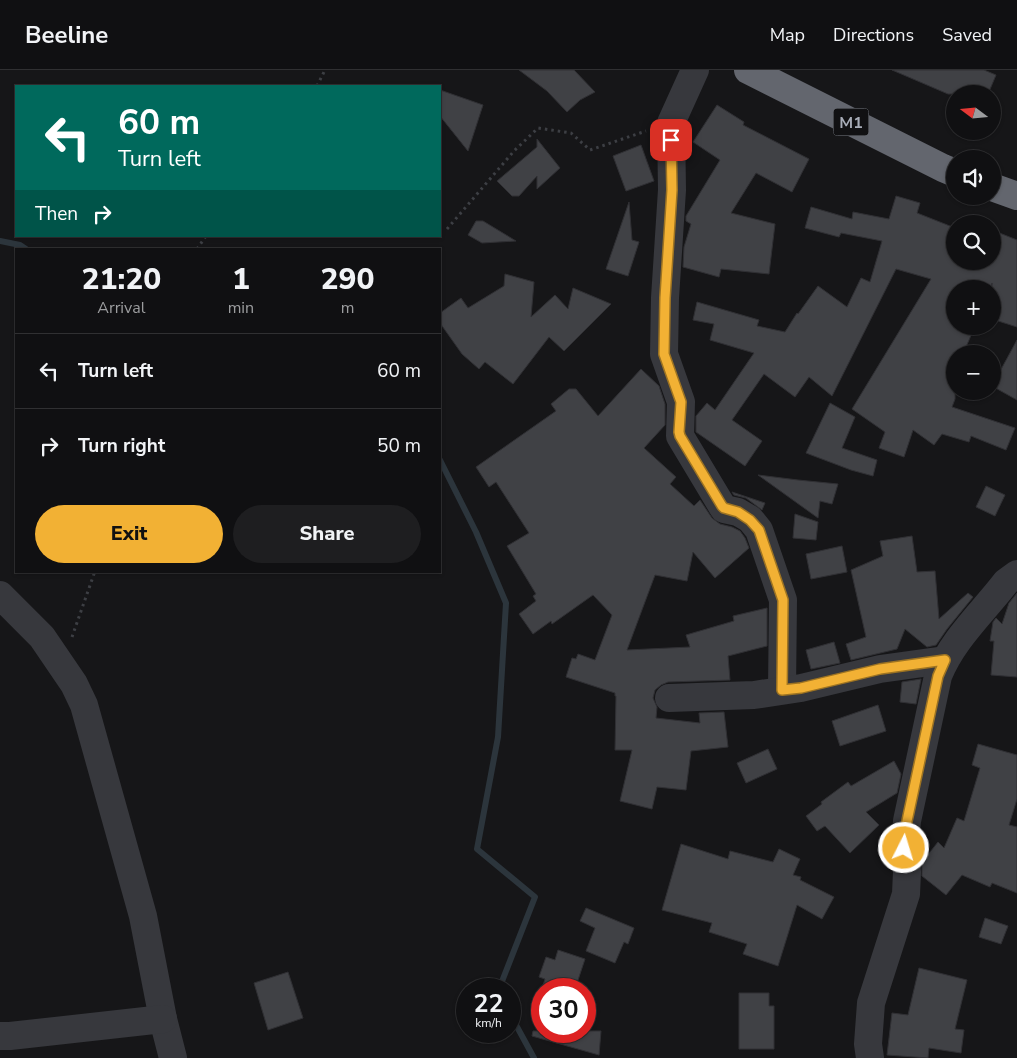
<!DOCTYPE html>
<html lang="en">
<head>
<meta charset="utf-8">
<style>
	:root { --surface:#101012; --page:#1e1e20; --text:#f1f3f6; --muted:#9c9d9f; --line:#303032; --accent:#f2b134 }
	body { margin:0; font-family:"Nunito Sans",sans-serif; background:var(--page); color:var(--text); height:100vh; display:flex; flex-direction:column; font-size:19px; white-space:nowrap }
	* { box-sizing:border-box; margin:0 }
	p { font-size:16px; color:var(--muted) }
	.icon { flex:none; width:28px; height:28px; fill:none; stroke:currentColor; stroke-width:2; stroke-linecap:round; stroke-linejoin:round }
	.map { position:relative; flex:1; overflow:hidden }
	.sheet { position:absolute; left:15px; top:178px; width:426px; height:325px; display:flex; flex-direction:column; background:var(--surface); border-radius:0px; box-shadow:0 1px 4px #0004,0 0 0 1px var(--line) }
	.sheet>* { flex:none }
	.hud { position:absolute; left:15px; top:15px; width:426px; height:152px; border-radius:0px; box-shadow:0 1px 4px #0004,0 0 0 1px var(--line); background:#00695c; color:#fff; overflow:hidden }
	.needle { width:32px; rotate:286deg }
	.controls { position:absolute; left:946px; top:15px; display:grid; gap:10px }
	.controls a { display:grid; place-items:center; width:55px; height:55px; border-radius:50%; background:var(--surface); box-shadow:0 1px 4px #0004,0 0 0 1px var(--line); font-size:25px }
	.speed { position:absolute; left:456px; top:908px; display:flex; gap:10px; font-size:25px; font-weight:700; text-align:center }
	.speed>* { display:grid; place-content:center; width:65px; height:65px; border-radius:50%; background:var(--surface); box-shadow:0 1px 4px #0004,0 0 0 1px var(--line); line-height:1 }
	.speed small { font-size:12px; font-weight:400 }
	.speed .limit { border:8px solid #d22; background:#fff; color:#111 }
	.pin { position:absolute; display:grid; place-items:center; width:42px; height:42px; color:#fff; margin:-21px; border-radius:10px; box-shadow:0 2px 8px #0006 }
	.me { position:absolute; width:55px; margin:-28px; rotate:5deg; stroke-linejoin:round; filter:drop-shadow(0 0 4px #0008) }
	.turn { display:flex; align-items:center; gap:18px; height:105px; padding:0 20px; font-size:22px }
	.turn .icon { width:65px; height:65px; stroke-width:2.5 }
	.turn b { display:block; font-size:35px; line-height:42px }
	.then { display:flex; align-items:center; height:48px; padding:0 20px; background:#0003; gap:10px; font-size:19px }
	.eta { display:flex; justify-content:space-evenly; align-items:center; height:85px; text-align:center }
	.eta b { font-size:30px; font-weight:800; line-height:35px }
	.primary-button { display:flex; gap:10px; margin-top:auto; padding:10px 20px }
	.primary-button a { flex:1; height:58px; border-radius:30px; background:var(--accent); color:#111; font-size:20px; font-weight:800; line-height:58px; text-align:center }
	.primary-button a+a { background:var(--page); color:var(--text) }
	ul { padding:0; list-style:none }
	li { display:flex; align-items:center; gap:15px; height:75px; padding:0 20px; border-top:1px solid var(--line) }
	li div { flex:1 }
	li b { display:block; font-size:19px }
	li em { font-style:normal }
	header { display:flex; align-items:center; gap:30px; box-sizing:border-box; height:70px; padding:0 25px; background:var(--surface); border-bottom:1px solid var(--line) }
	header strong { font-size:24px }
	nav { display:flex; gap:28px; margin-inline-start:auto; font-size:18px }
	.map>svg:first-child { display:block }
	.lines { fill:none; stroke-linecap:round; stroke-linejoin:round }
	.stream { stroke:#2c353c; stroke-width:6 }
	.building { fill:#404145; stroke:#303034 }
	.path { stroke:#3d3f44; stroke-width:3; stroke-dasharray:2.5 4; stroke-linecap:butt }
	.minor { stroke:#37383d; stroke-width:28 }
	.highway { stroke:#63666e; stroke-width:28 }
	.route-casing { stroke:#9d7322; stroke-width:12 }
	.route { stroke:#f2b134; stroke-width:9 }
	.labels { text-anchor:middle; stroke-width:4; stroke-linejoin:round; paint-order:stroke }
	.shield { fill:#111113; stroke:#7b7e86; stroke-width:1 }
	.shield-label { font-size:16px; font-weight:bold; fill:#a8adb8 }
</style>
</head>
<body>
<header>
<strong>Beeline</strong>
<nav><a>Map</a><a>Directions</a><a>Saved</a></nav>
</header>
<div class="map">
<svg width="1017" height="988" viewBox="0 0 1017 988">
	<rect width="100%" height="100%" fill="#161618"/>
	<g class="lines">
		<g class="stream">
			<path d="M 0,171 L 20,175 L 26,179"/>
			<path d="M 440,390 L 476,462 L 506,533 L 498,667 L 477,779 L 535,827 L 499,919"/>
			<path d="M 510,944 L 534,988"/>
		</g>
	</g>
	<g class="building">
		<path d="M 519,0 L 574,0 L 595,22 L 580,30 L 567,42 L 547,21 Z"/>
		<path d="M 892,0 L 984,0 L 996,5 L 988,24 L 948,24 Z"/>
		<path d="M 440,20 L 483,35 L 468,81 L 440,46 Z"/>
		<path d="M 717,35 L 744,52 L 743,55 L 809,89 L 792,122 L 756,103 L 731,143 L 775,154 L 769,204 L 721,199 L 719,207 L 683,197 L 684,177 L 691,154 L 686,151 L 686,146 L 720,90 L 693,72 Z"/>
		<path d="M 537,69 L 560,98 L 537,119 L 537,106 L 519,126 L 512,126 L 497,111 L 537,77 Z"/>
		<path d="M 641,75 L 654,111 L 626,121 L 613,86 Z"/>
		<path d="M 896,126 L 920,133 L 917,143 L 955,158 L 955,191 L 992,191 L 992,160 L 1017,170 L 1017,257 L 992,249 L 992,213 L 991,219 L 955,219 L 955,256 L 975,256 L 963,284 L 955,284 L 955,329 L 952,337 L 1015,358 L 1006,380 L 971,366 L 969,372 L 942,364 L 934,375 L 913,360 L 904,387 L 879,378 L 885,362 L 852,339 L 931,209 L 896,199 L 832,326 L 809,307 L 795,327 L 764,304 L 732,350 L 762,371 L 745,396 L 696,362 L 696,346 L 707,333 L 715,340 L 754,283 L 710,270 L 714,254 L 693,250 L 697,232 L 759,250 L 757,256 L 785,262 L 797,243 L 798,244 L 818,216 L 847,237 L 861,208 L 870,212 L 882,171 L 841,163 L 839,167 L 805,158 L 811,137 L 852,149 L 853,142 L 889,149 Z"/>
		<path d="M 629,132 L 632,170 L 639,172 L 628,206 L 606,199 Z"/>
		<path d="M 476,151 L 483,151 L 516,171 L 482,173 L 468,165 Z"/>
		<path d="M 505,204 L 534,212 L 531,247 L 555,225 L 568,239 L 573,218 L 611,234 L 564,281 L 549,267 L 513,314 L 485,292 L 479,299 L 462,284 L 440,253 L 440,243 L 461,228 L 468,238 L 504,216 Z"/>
		<path d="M 1017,270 L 1017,330 L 992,316 Z"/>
		<path d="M 641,299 L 659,316 L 665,334 L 665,355 L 644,378 L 676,407 L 670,414 L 694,436 L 700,430 L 712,448 L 720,454 L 732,457 L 740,461 L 745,468 L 749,478 L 715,508 L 693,482 L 687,511 L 655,505 L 627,580 L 690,577 L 686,565 L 734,551 L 733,546 L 767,538 L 767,576 L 728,586 L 730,610 L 668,612 L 661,615 L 655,620 L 653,628 L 657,637 L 656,648 L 700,653 L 699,643 L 724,642 L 728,677 L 691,681 L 686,720 L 657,717 L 652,739 L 620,731 L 632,680 L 615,680 L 616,626 L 615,626 L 615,623 L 566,607 L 572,588 L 576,589 L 578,584 L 595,590 L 612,545 L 593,525 L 552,554 L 551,551 L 533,564 L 519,544 L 536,531 L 533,526 L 536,524 L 507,476 L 529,463 L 496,412 L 489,417 L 476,397 L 556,341 L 551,334 L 569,319 L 576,319 L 598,346 Z"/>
		<path d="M 830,333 L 855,347 L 842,378 L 877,390 L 873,406 L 851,400 L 806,383 Z"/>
		<path d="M 758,405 L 798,410 L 838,414 L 832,434 L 820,431 L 818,448 Z"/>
		<path d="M 986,416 L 1005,425 L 995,446 L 976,437 Z"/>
		<path d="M 732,422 L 765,433 L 762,440 L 746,428 L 734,425 Z"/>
		<path d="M 795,444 L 818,452 L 816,470 L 793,468 Z"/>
		<path d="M 912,466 L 917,502 L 935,501 L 939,549 L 968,523 L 973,527 L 947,559 L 936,575 L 927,577 L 905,559 L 897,579 L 851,590 L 846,574 L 866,567 L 851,500 L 883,486 L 880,471 Z"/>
		<path d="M 842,476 L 847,502 L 811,509 L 806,484 Z"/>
		<path d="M 1017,523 L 1017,607 L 991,605 L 994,571 L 990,571 L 993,552 L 996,548 L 1002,554 L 1009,533 Z"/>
		<path d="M 834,572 L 840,593 L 811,599 L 806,580 Z"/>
		<path d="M 921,609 L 916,634 L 900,632 L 902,612 Z"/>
		<path d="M 878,635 L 886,661 L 840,676 L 832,651 Z"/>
		<path d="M 978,674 L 1017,685 L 1017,729 L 1009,755 L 1017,757 L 1017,823 L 992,813 L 990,817 L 962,805 L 946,825 L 922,806 L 922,792 L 938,772 L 944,778 L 957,748 L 964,751 L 980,698 L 972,695 Z"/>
		<path d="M 768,679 L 777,699 L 746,713 L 737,693 Z"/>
		<path d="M 894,691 L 901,704 L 897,723 L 866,742 L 879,755 L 850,783 L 825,756 L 817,761 L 806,746 L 822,734 L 821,732 L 848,712 L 851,716 Z"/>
		<path d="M 681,774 L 728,789 L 730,781 L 773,792 L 779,779 L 800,789 L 793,805 L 801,807 L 800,810 L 834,827 L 822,849 L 797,835 L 778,896 L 743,884 L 747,874 L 709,862 L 712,853 L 662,840 Z"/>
		<path d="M 586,838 L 634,858 L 628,874 L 624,872 L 615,893 L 586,881 L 595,858 L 580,851 Z"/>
		<path d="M 985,848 L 1008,856 L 1001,874 L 979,867 Z"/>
		<path d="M 558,880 L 585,889 L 575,919 L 542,919 L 545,909 L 539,907 L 546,887 L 555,890 Z"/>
		<path d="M 919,898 L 967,910 L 955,959 L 964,960 L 961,983 L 929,978 L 928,988 L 887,985 L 892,943 L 908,945 Z"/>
		<path d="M 288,902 L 303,948 L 268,960 L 254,913 Z"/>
		<path d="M 739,923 L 769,923 L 769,936 L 774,936 L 774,979 L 739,979 Z"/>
		<path d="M 533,961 L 601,961 L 599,985 L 532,966 Z"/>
	</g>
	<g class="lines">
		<g class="path">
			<path d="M 317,16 L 325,0"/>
			<path d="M 447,159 L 514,81 L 538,58 L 571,63 L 590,80 L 646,61"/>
			<path d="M 197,179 L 206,166"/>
			<path d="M 72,567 L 95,501"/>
		</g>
		<g class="minor">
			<path d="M 695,0 L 671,53 L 672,120 L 665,228 L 664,284 L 681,332 L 680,366 L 722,436 L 724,439 L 738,442 L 750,449 L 759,460 L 783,530 L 782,620"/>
			<path d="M 0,525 L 42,567 L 74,614 L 84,635 L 143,846 L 163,949 L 173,988"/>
			<path d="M 669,628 L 754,625 L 801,618 L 880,599 L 945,590"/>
			<path d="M 0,966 L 10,966 L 163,949"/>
			<path d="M 870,988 L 868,974 L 871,933 L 906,824 L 907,802 L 905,778 L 907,751 L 938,606 C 952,570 983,542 1006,512 L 1017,504"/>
		</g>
		<g class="highway">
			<path d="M 748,0 L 943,98 L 955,103"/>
			<path d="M 992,117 L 1017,126"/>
		</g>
	</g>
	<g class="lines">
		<g class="route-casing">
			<path id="route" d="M 671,70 L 672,120 L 665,228 L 664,284 L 681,332 L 679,362 L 680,366 L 722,436 L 724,438 L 738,442 L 750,450 L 759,460 L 783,530 L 782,620 L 801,618 L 880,599 L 945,590 L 938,606 L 907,751 L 904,778"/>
		</g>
		<use href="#route" class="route"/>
	</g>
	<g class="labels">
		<rect class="shield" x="833.5" y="38.5" width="35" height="27" rx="4"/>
		<g class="shield-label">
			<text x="851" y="58">M1</text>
		</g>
	</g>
</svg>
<div class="controls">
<a><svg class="needle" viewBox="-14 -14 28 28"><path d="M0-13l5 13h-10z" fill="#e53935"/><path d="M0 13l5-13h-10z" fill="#9c9d9f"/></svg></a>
<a><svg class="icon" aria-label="sound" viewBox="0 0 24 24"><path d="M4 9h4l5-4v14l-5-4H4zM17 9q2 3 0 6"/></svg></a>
<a><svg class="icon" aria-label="search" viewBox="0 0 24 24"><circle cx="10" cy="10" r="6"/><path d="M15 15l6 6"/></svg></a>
<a>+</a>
<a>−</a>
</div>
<div class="speed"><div>22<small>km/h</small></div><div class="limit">30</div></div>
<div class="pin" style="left:671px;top:70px;background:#d93025"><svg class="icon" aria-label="arrive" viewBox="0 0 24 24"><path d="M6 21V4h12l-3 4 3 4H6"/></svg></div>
<svg class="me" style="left:904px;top:778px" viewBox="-20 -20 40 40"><circle r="17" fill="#f2b134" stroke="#fff" stroke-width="3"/><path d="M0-11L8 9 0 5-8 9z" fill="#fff"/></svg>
<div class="hud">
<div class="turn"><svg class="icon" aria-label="left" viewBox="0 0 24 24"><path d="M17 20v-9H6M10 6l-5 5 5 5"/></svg><div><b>60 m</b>Turn left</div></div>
<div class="then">Then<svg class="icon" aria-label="right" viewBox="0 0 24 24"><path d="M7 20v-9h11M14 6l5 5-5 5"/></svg></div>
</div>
<section class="sheet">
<div class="eta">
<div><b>21:20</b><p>Arrival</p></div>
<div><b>1</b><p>min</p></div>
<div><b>290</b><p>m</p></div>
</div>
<ul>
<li><svg class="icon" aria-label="left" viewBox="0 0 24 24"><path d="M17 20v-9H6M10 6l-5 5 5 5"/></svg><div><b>Turn left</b></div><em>60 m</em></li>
<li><svg class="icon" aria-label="right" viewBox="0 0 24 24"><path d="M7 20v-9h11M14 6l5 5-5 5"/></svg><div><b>Turn right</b></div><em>50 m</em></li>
</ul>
<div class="primary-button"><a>Exit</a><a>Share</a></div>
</section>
</div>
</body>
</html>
